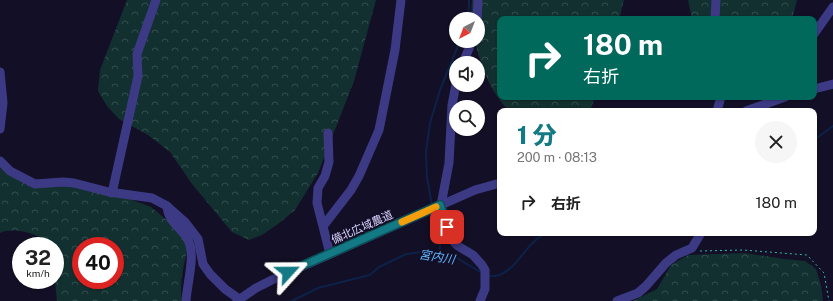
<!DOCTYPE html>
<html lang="ja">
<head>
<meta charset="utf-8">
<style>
	:root { --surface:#fff; --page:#f6f6f6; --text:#222; --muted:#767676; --accent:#137a85 }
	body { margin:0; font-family:"Public Sans","Noto Sans JP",sans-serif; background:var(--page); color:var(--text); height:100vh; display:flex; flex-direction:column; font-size:15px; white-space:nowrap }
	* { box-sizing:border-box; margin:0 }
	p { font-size:13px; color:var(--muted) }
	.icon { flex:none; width:22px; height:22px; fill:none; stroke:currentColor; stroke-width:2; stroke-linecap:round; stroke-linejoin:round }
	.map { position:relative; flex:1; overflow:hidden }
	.panel { position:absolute; left:497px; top:108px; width:320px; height:128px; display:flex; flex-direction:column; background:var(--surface); border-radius:8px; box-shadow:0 1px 3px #0004 }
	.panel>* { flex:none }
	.banner { position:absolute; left:497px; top:16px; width:320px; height:84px; border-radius:8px; box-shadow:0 1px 3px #0004; background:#00695c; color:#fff; overflow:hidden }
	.needle { width:26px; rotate:222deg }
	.controls { position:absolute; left:449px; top:12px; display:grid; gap:8px }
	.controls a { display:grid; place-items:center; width:36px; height:36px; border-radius:50%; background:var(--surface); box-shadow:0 1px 3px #0004; font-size:20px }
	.speed { position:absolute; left:12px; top:237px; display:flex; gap:8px; font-size:20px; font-weight:700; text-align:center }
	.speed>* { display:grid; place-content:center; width:52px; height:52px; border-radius:50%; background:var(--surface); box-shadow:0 1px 3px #0004; line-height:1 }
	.speed small { font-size:10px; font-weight:400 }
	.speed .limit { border:6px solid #d22; background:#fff; color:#111 }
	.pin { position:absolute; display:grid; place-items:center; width:34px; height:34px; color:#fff; margin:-17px; border-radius:8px; box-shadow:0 2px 6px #0006 }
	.me { position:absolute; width:44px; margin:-22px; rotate:66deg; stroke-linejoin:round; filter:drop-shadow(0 0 3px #0008) }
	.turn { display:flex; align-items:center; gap:14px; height:84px; padding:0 20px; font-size:18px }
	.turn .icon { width:52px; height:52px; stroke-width:2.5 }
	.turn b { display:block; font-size:28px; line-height:34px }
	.round { display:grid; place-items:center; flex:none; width:42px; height:42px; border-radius:21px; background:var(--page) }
	.summary { display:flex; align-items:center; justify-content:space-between; height:68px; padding:0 20px }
	h1 { font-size:24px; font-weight:800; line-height:30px; color:var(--accent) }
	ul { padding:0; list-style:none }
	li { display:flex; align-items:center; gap:12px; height:52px; padding:0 20px }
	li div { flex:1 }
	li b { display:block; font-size:15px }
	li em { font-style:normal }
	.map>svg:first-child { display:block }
	.forest { fill:url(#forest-crowns); fill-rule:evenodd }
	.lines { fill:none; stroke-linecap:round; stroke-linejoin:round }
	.stream { stroke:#0c2248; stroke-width:2 }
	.path { stroke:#2fb8b0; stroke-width:1; stroke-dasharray:2 3; stroke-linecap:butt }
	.minor { stroke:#3d3a85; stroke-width:9 }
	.minor-bridge { stroke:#3d3a85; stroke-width:9 }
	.route-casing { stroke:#0c4f56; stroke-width:10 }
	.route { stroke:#137a85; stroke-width:7 }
	.slow { stroke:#f59e0b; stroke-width:7 }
	.labels { text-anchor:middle; stroke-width:4; stroke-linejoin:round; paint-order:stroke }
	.street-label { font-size:11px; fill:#d9d4ff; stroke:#130f26 }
	.water-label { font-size:12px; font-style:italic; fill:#62b6ff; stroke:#130f26 }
</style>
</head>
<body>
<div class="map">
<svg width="833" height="301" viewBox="0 0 833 301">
	<defs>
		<pattern id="forest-crowns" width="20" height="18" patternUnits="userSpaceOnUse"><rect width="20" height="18" fill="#12302f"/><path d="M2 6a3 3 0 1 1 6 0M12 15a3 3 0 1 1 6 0" fill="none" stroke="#344d4e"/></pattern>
	</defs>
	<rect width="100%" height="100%" fill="#130f26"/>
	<g class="forest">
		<path d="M 127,0 L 376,0 L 354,81 L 318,173 L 295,210 L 278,224 L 262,235 L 249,240 L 232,232 L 192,184 L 170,152 L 148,135 L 119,119 L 107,106 L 98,91 L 100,70 Z"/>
		<path d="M 472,0 L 624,0 L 619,19 L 500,19 L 500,97 L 595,97 L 590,111 L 510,111 C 491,95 480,64 475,41 L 478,41 L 478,19 L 471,19 Z"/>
		<path d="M 688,0 L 797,0 L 792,19 L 692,19 Z"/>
		<path d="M 0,168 L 27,185 L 59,184 L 127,198 L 151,207 L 174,226 L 188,246 C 184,265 179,282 182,301 L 57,301 L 55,282 L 55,246 L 53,246 C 42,235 15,226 0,233 ZM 81,246 L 115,246 L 115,280 L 81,280 Z"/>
		<path d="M 745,253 L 784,259 L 805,261 L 816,269 L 821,285 L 823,301 L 633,301 L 657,289 L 671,265 L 688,255 Z"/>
	</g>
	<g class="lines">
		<g class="stream">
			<path d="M 467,19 L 469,8 L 469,0"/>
			<path d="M 814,140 L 833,126"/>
			<path d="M 432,206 L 427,177 L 426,152 L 430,123 L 440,90 L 460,41"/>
			<path d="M 433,212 L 440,246 L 439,253"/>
			<path d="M 488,276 C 492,276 497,276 500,275 C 520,266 527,240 548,233"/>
			<path d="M 292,301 L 318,288 L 370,275 L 379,267 L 406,254 L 421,252 L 439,253 L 457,258 L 482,273"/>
		</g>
		<path class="path" d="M 700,251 L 743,250 L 807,255 L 824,273 L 829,301"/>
		<g class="minor">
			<path d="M 477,19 L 478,0"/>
			<path d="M 715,19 L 716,0"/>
			<path d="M 814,34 L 833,7"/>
			<path d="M 463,63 L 472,41"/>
			<path d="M 0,72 L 3,103 L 0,129"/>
			<path d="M 456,84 L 452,105 L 449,163 L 441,205 L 450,238 L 458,246 L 473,255 L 482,265 L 485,270 L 485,289 L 480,301"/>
			<path d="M 814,89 L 833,84"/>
			<path d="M 717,111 L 721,97"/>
			<path d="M 746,111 L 785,97"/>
			<path d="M 328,133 L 329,162 L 325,176 L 318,188 L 317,203 L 330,254"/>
			<path d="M 0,161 L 10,171 L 35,184 L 63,182 L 74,183 L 109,192 L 152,198 L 167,206 L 185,222 L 198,239 L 203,264 L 210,274 L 225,289 L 239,299"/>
			<path d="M 112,193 L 138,76 L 137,54 L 156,0"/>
			<path d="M 167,206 C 168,222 181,227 188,240 C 196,255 187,283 186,301"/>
			<path d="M 324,225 L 351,190 L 359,176 L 379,130 L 395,50 L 401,0"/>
			<path d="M 237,301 L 256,288 L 274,279 L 475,190 L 500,183"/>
			<path d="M 617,301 L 638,293 L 646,286 L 666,263 L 676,255 L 692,248 L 701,233"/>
		</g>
		<path class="minor-bridge" d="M 762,111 L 769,98"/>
	</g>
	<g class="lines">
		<g class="route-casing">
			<path id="route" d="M 288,272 L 440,205 L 447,227"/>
		</g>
		<use href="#route" class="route"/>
		<path class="slow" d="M 402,222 L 436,207"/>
	</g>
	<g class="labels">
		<g class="street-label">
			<text transform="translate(362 227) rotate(-24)" y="4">備北広域農道</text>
		</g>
		<g class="water-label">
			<text transform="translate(437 257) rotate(9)" y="4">宮内川</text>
		</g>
	</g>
</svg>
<div class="controls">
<a><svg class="needle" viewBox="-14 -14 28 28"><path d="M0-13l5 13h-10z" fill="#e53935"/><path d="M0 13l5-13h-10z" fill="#767676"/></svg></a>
<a><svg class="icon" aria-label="sound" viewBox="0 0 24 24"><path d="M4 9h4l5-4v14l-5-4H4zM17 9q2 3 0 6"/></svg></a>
<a><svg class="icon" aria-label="search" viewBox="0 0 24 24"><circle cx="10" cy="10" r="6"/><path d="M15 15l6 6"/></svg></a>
</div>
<div class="speed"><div>32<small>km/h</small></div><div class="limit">40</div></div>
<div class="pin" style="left:447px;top:227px;background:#d93025"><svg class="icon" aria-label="arrive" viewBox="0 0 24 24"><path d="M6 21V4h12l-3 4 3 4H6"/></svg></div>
<svg class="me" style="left:288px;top:272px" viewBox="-20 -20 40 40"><path d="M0-17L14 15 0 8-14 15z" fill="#137a85" stroke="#fff" stroke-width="4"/></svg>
<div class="banner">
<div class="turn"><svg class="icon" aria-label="right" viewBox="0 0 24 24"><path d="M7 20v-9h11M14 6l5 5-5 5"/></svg><div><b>180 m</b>右折</div></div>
</div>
<section class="panel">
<div class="summary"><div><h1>1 分</h1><p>200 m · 08:13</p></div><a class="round"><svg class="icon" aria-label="close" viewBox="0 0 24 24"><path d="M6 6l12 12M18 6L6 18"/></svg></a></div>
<ul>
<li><svg class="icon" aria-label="right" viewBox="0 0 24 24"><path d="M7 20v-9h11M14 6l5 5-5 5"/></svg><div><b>右折</b></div><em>180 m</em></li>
</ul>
</section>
</div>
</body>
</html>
